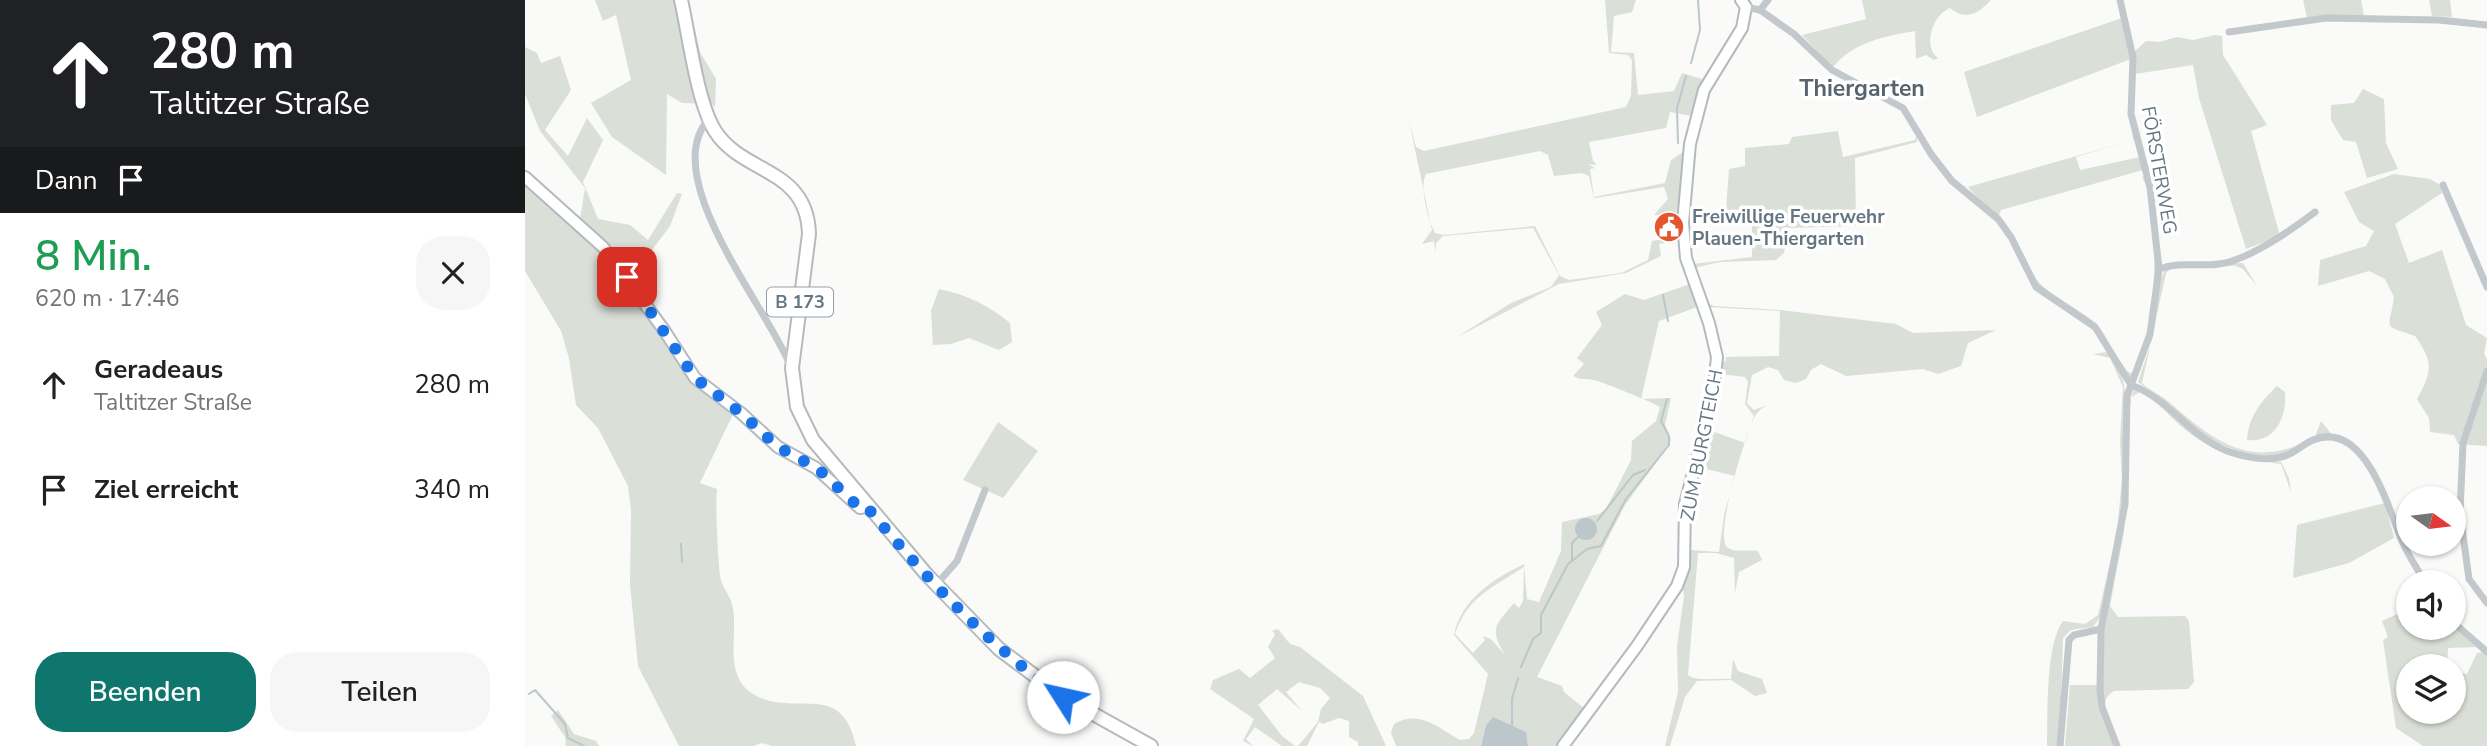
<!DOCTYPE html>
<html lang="de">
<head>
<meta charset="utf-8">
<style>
	:root { --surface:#fff; --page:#f6f6f6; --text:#202124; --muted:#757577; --accent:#0f766e }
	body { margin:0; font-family:"Nunito Sans",sans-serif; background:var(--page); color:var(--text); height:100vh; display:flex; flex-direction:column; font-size:26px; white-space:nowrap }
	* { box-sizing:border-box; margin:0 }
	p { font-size:23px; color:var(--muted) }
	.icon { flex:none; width:38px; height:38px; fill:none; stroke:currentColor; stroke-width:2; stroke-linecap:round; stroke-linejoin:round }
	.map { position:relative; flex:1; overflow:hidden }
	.side { display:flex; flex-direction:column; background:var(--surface); width:525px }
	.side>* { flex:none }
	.banner { background:#202124; color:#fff; overflow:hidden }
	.needle { width:46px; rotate:104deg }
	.controls { position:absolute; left:1871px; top:486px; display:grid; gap:14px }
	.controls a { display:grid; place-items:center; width:70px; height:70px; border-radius:50%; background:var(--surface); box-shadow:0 2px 5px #0004; font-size:35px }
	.pin { position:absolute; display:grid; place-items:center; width:60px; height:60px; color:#fff; margin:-30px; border-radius:14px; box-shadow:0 4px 10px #0006 }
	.me { position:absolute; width:77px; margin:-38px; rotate:305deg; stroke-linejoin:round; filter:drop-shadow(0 0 5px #0008) }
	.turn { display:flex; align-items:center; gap:24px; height:147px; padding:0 35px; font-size:32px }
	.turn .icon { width:91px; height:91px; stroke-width:2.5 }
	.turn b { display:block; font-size:49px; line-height:60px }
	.then { display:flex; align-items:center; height:66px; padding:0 35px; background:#0003; gap:14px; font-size:26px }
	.round { display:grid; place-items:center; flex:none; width:74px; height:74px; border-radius:28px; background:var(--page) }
	.head { display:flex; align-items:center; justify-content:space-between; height:119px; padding:0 35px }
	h1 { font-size:42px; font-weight:600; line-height:52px; color:#1e9e55 }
	.cta { display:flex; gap:14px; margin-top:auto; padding:14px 35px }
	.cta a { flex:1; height:80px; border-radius:28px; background:var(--accent); color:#fff; font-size:28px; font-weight:600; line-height:80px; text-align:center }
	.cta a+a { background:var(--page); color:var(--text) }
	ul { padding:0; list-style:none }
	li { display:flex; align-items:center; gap:21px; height:105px; padding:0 35px }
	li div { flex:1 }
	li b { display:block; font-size:26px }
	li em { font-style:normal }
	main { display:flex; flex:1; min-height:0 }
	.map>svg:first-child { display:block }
	.green { fill:#dadfd7; fill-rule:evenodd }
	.water { fill:#bbc7cb }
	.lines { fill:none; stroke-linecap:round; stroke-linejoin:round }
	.stream { stroke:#bbc7cb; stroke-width:2 }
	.secondary-casing { stroke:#b3babf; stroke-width:14 }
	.primary-casing { stroke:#b5babe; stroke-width:16 }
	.street { stroke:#c3c8cc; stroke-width:7 }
	.secondary { stroke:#fff; stroke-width:10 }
	.primary { stroke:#fff; stroke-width:12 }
	.route { stroke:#1a73e8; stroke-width:12; stroke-dasharray:0 21.6 }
	.labels { text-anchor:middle; stroke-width:7; stroke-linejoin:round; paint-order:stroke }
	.shield { fill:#fff; stroke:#939fa8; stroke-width:2 }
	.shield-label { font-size:18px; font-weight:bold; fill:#657683 }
	.street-label { font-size:19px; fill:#657683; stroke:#fff }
	.poi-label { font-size:19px; font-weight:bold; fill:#657683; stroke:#fff; text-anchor:start }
	.quarter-label { font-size:23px; font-weight:bold; fill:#57646e; stroke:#fff }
</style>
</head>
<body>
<main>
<section class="side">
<div class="banner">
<div class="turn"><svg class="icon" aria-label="ahead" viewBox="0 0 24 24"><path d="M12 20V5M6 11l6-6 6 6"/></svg><div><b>280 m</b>Taltitzer Straße</div></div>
<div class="then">Dann<svg class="icon" aria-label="arrive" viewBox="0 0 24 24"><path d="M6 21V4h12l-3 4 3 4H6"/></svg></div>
</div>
<div class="head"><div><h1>8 Min.</h1><p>620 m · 17:46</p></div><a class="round"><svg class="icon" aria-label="close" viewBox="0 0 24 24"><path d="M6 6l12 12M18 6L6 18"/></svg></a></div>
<ul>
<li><svg class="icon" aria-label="ahead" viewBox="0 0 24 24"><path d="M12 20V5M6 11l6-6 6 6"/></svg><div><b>Geradeaus</b><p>Taltitzer Straße</p></div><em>280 m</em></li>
<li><svg class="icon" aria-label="arrive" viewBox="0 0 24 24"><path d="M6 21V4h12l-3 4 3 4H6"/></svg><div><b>Ziel erreicht</b></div><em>340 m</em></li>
</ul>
<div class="cta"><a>Beenden</a><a>Teilen</a></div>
</section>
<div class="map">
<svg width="1962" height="746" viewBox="0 0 1962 746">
	<rect width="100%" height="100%" fill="#fafaf8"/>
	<g class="green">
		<path d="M 70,0 L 163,0 L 175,52 L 191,79 L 190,107 L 187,104 L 157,103 L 142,94 L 141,175 L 87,137 L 66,103 L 106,80 L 91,15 L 78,21 Z"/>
		<path d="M 1080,0 L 1111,0 L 1107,12 L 1089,16 L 1086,52 L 1109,53 L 1113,95 L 1149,91 L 1157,73 L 1180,80 L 1174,88 L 1167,116 L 1145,112 L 1141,128 L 1064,142 L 1068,161 L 1072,165 L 1063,164 L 1070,168 L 1065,169 L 1069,197 L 1140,183 L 1146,160 L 1158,152 L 1161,154 L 1151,217 L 1129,215 L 1143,199 L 1139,187 L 1070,198 L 1069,198 L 1064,176 L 1057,173 L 1029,176 L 1023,155 L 1015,151 L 901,174 C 894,188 903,219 910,233 L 918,235 L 1010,226 L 1035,276 L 1044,280 L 1096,273 L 1123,260 L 1127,241 L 1138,239 L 1139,243 L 1134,244 L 1136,256 L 1101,273 L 1034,284 L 932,337 L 986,303 L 1026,287 L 1034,275 L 1008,228 L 918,236 L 911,243 L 911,253 L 909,241 L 897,244 L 907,230 L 884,121 L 891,147 L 899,151 L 1101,107 L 1106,96 L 1107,60 L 1103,55 L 1084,53 Z"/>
		<path d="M 1337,0 L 1466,0 C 1453,14 1441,21 1425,8 C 1408,14 1397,46 1413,58 L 1409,60 L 1401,55 L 1391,59 L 1390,31 C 1360,36 1329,42 1309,66 L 1306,66 L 1277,35 L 1341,19 Z"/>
		<path d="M 1778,0 L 1836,0 L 1839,16 L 1799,15 L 1782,18 Z"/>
		<path d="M 1904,0 L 1925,0 L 1927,17 L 1907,16 Z"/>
		<path d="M 1597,18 L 1606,59 L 1452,117 L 1439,72 Z"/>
		<path d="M 1690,35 L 1697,36 L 1698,55 L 1742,125 L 1726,131 L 1755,236 L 1721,249 L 1674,98 L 1668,65 L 1610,74 L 1609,52 L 1621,41 L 1634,42 L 1652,37 L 1668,40 Z"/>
		<path d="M 0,47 L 12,53 L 16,63 L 35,56 L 46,90 L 20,130 L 43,156 L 62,118 L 78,140 L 58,182 L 73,219 L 105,225 L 123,240 L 152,193 L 157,194 L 145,226 L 109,274 L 146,329 L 169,371 L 209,412 L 175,483 L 192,489 C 190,502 193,568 196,580 C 199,590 207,598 208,609 C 213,636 198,675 228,694 C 269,719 317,678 331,746 L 247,746 L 237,743 L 229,746 L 154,746 L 113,666 L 105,584 L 106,510 L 103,486 L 73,428 L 51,405 L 44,358 L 36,331 L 0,271 L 0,180 L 54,226 L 60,188 L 15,131 L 0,94 Z"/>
		<path d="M 1605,85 L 1611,139 L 1551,157 L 1555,170 L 1615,157 L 1618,170 L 1476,210 L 1474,215 C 1491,233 1494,257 1509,276 C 1526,300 1554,306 1573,326 C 1584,337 1596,372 1607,373 C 1632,344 1637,208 1617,177 L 1621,176 C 1637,231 1637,325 1609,375 L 1603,377 L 1600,374 C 1591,356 1584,338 1569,323 C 1551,307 1528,301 1511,282 C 1499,268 1496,250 1487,234 C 1475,215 1456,204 1443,187 C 1426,189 1398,141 1393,126 C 1405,144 1420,182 1443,187 L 1608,140 Z"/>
		<path d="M 1838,89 L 1859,99 L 1861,143 L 1873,169 L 1842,178 L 1831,142 L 1818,140 L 1806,120 L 1806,105 L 1829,103 Z"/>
		<path d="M 1313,131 L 1318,157 L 1390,140 L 1392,134 L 1392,142 L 1330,158 L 1331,226 L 1263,228 L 1259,253 L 1251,260 L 1195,262 L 1173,267 L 1170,272 L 1182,303 L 1189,306 L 1255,310 L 1371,324 L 1388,333 L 1471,330 L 1443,343 L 1436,366 L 1413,374 L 1398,369 L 1321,376 L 1296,364 L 1286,370 L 1281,379 L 1271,383 L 1259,380 L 1253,370 L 1243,367 L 1227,375 L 1222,403 L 1229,410 L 1242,405 C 1237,408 1233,411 1230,416 C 1221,433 1189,535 1202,547 C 1208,553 1225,549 1233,551 L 1237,560 L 1214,572 L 1210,593 L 1209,558 L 1191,553 L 1173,553 L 1163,675 C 1172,682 1193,678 1206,679 L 1208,659 L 1213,671 L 1237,679 L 1242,693 L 1230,696 L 1206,680 L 1172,681 L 1160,697 L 1145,746 L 1140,746 L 1153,692 L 1152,646 L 1159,596 L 1157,584 L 1163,569 L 1165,550 L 1194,552 L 1199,515 L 1210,476 L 1173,467 L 1184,430 L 1220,443 L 1229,416 L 1220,404 L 1223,382 L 1220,377 L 1196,374 L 1196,362 L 1201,361 L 1201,357 L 1254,356 L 1255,311 L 1183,307 L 1168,264 L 1227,257 L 1227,216 L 1201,214 L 1201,210 L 1204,169 L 1220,166 L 1220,148 L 1264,144 L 1267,137 Z"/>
		<path d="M 1869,174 L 1905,179 L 1915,185 L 1917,193 L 1870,224 L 1884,263 L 1917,250 L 1941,325 L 1962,338 L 1959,354 L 1962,359 L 1962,446 L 1933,444 L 1929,435 L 1905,432 L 1904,418 L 1892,399 C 1907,372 1909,362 1890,336 C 1856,324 1864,332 1869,297 L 1860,279 L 1844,271 L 1793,286 L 1795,260 L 1841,246 L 1849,231 L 1834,222 L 1819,192 Z"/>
		<path d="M 1718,263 L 1732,286 L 1718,269 L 1711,266 C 1691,266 1656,258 1641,273 L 1617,383 C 1625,391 1636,395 1644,402 C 1692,444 1728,471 1790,437 L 1796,421 L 1808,436 L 1795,436 L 1758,455 L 1723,455 L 1677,437 L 1645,405 L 1613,382 L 1627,340 L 1636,278 L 1641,268 L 1660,264 Z"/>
		<path d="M 1165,284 L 1175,306 L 1134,321 L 1116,399 L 1146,398 L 1140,425 L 1146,439 L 1144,445 L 1100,505 L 1012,677 L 1037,686 L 1039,692 L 1060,709 L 1034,746 L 1003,746 C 1002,726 982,728 968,717 L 961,725 L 956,746 L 871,746 L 866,733 L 869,724 C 895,709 914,729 935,740 L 944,739 L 949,733 L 963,674 L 929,635 C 936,600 968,579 999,564 L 1002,599 L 1014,602 L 1036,551 L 1037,522 L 1074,514 L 1081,509 L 1106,460 L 1107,441 L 1131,421 L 1135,407 C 1132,404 1075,381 1069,380 C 1060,378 1058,381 1048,376 L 1059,364 L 1052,358 L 1077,325 L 1071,312 L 1100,294 L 1119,300 ZM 999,567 L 998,601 L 994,608 L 989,603 C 970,626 964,628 980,655 L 966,639 L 957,636 L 960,640 L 948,653 L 930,634 C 943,596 967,588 999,567 Z"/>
		<path d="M 414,289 C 443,295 463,305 485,323 L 487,342 L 474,350 L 444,338 L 426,344 L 408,345 L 406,311 Z"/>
		<path d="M 1583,352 C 1592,361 1599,378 1600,391 L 1597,501 L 1576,616 L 1568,627 L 1546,630 L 1538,638 L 1535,736 L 1533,746 L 1522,746 C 1523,715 1520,645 1538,621 L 1560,624 L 1573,615 L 1592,532 L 1597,479 L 1595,441 L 1598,387 L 1585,358 L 1568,354 Z"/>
		<path d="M 1752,386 L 1760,392 C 1762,416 1751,443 1722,440 C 1723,417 1737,400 1752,386 Z"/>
		<path d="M 1609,390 C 1634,389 1661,432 1683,444 C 1707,458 1730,458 1756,462 L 1764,478 L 1766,492 L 1756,464 C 1714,458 1690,455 1656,426 C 1642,414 1633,401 1615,392 L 1606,397 L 1605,407 L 1599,532 L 1585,606 L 1593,617 L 1660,616 L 1664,621 L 1669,682 L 1663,689 L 1589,691 C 1566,704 1595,732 1594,746 C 1554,678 1590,594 1599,521 C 1604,483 1602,443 1603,404 Z"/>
		<path d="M 473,422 L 513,451 L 478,498 L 438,480 Z"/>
		<path d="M 1860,503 L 1869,538 L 1824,563 L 1768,578 L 1772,525 Z"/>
		<path d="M 1883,609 L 1883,628 L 1929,626 L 1951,647 L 1923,648 L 1922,667 L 1883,667 L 1883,712 L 1928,712 L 1929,672 L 1942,674 L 1952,653 L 1959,652 L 1962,654 L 1962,746 L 1898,746 L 1871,728 L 1858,640 L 1863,637 L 1857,621 Z"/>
		<path d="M 753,629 L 765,644 L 775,647 L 838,696 L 861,746 L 833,746 L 833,742 L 824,737 L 824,721 L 814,718 L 798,724 L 794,722 L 782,746 L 773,746 L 793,722 L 796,709 L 805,698 L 795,688 L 774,682 L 761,692 L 777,711 L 752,689 L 733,705 L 757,736 L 770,746 L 757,746 L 730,727 L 721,739 L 728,746 L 718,741 L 729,719 L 685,689 L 688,680 L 714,669 L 725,678 L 750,658 L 743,647 L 750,634 L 747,631 Z"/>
		<path d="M 1545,685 L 1572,685 L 1574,707 L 1589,746 L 1540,746 Z"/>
		<path d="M 33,710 L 49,734 L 71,741 L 74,746 L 41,746 L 40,737 L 26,716 Z"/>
	</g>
	<g class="water">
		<circle cx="1061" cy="529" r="11"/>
		<path d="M 968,717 L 1001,732 L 1003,746 L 956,746 L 961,725 Z"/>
	</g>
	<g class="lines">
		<g class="stream">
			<path d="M 1166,63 L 1175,30 L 1173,0"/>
			<path d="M 1153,143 L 1152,108 L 1161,76"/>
			<path d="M 1138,295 L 1143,321"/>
			<path d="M 1072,521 L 1108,475 L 1120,470"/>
			<path d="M 156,544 L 157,562"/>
			<path d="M 1047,560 L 1047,543 L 1053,537"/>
			<path d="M 996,667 L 1008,639 L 1016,633 L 1016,615 L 1043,564 L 1062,549 L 1076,546 L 1101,499 L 1144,445 L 1144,436 L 1136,421 L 1142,399"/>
			<path d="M 4,694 L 10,690 L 40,724 L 43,738 L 59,746"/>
			<path d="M 987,727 L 987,699 L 993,678"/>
		</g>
		<g class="secondary-casing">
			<g id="secondary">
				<path d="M 0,177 L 78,247 L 139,330 L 170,378 L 216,413 L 253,447 L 291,468 L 335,508 L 342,507"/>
				<path d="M 1038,746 L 1112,646 L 1152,586 L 1159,567 L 1160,504 L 1188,395 L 1192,357 L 1184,323 L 1161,258 L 1158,223 L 1165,144 L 1179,90 L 1217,28 L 1221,7 L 1216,0"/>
			</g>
		</g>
		<g class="primary-casing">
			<path id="primary" d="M 156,0 C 164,35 172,102 190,131 C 218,175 282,167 284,234 L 267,368 L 272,407 L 288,440 L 402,575 L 474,649 L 538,697 L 626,746"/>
		</g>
		<g class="street">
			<path d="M 1221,7 L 1235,10 L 1269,34 L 1307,70 L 1378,108 L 1406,154 L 1427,181 L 1473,219 L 1486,237 L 1511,287 L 1570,327 L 1606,385"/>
			<path d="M 1235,10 L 1243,0"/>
			<path d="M 1704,32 L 1801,18 L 1914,20 L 1962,25"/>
			<path d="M 184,119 C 131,176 244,310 265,365"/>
			<path d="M 1918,185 L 1962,287"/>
			<path d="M 1634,269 C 1655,261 1673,267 1694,264 C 1722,261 1768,229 1790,212"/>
			<path d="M 1962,371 L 1938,443 L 1935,513 L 1944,579 L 1962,603"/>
			<path d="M 1606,385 C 1645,399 1664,436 1702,451 C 1719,457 1742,462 1760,456 C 1770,453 1778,444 1788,440 C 1840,419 1863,508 1877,541 C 1883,555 1892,569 1901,583"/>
			<path d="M 411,585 L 432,561 L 460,490"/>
			<path d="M 1928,622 L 1962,652"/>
			<path d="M 1535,746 L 1544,640 L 1549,635 L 1576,629"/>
			<path d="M 1592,746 L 1577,707 L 1575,690 L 1576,629 L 1600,504 L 1602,396 L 1625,334 L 1634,269 L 1625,187 L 1606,114 L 1608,57 L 1595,0"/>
		</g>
		<use href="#secondary" class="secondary"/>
		<use href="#primary" class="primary"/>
	</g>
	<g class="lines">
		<path class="route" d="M 102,277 L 170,378 L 216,413 L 253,447 L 292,468 L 335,508 L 342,507 C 401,578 463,645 538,697"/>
	</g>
	<defs>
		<g id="civic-disc" transform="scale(1.575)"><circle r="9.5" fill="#e4572e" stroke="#fff"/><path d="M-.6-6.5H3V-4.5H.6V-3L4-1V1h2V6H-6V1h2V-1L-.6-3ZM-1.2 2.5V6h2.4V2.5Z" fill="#fff"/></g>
	</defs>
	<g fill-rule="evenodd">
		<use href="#civic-disc" x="1144" y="227"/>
	</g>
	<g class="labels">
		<rect class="shield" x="242" y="287.5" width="66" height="29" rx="5"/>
		<g class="shield-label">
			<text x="275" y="308">B 173</text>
		</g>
		<g class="street-label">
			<text transform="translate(1635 170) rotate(80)" y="7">FÖRSTERWEG</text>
			<text transform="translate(1176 445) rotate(-79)" y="7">ZUM BURGTEICH</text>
		</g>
		<g class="poi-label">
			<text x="1167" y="223">Freiwillige Feuerwehr<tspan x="1167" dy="22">Plauen-Thiergarten</tspan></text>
		</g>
		<g class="quarter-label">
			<text x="1337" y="96">Thiergarten</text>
		</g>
	</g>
</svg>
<div class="controls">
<a><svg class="needle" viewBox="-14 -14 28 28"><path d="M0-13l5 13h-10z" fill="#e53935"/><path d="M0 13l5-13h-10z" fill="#757577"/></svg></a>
<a><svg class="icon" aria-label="sound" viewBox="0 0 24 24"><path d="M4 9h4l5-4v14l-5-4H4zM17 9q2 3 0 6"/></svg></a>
<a><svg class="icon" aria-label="layers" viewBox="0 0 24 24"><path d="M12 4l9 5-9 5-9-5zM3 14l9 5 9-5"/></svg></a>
</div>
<div class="pin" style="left:102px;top:277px;background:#d93025"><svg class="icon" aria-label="arrive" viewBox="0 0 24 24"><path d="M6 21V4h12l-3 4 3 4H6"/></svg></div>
<svg class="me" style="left:538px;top:697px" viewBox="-20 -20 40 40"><circle r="19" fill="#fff"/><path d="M0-13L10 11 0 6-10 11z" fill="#1a73e8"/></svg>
</div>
</main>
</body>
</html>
